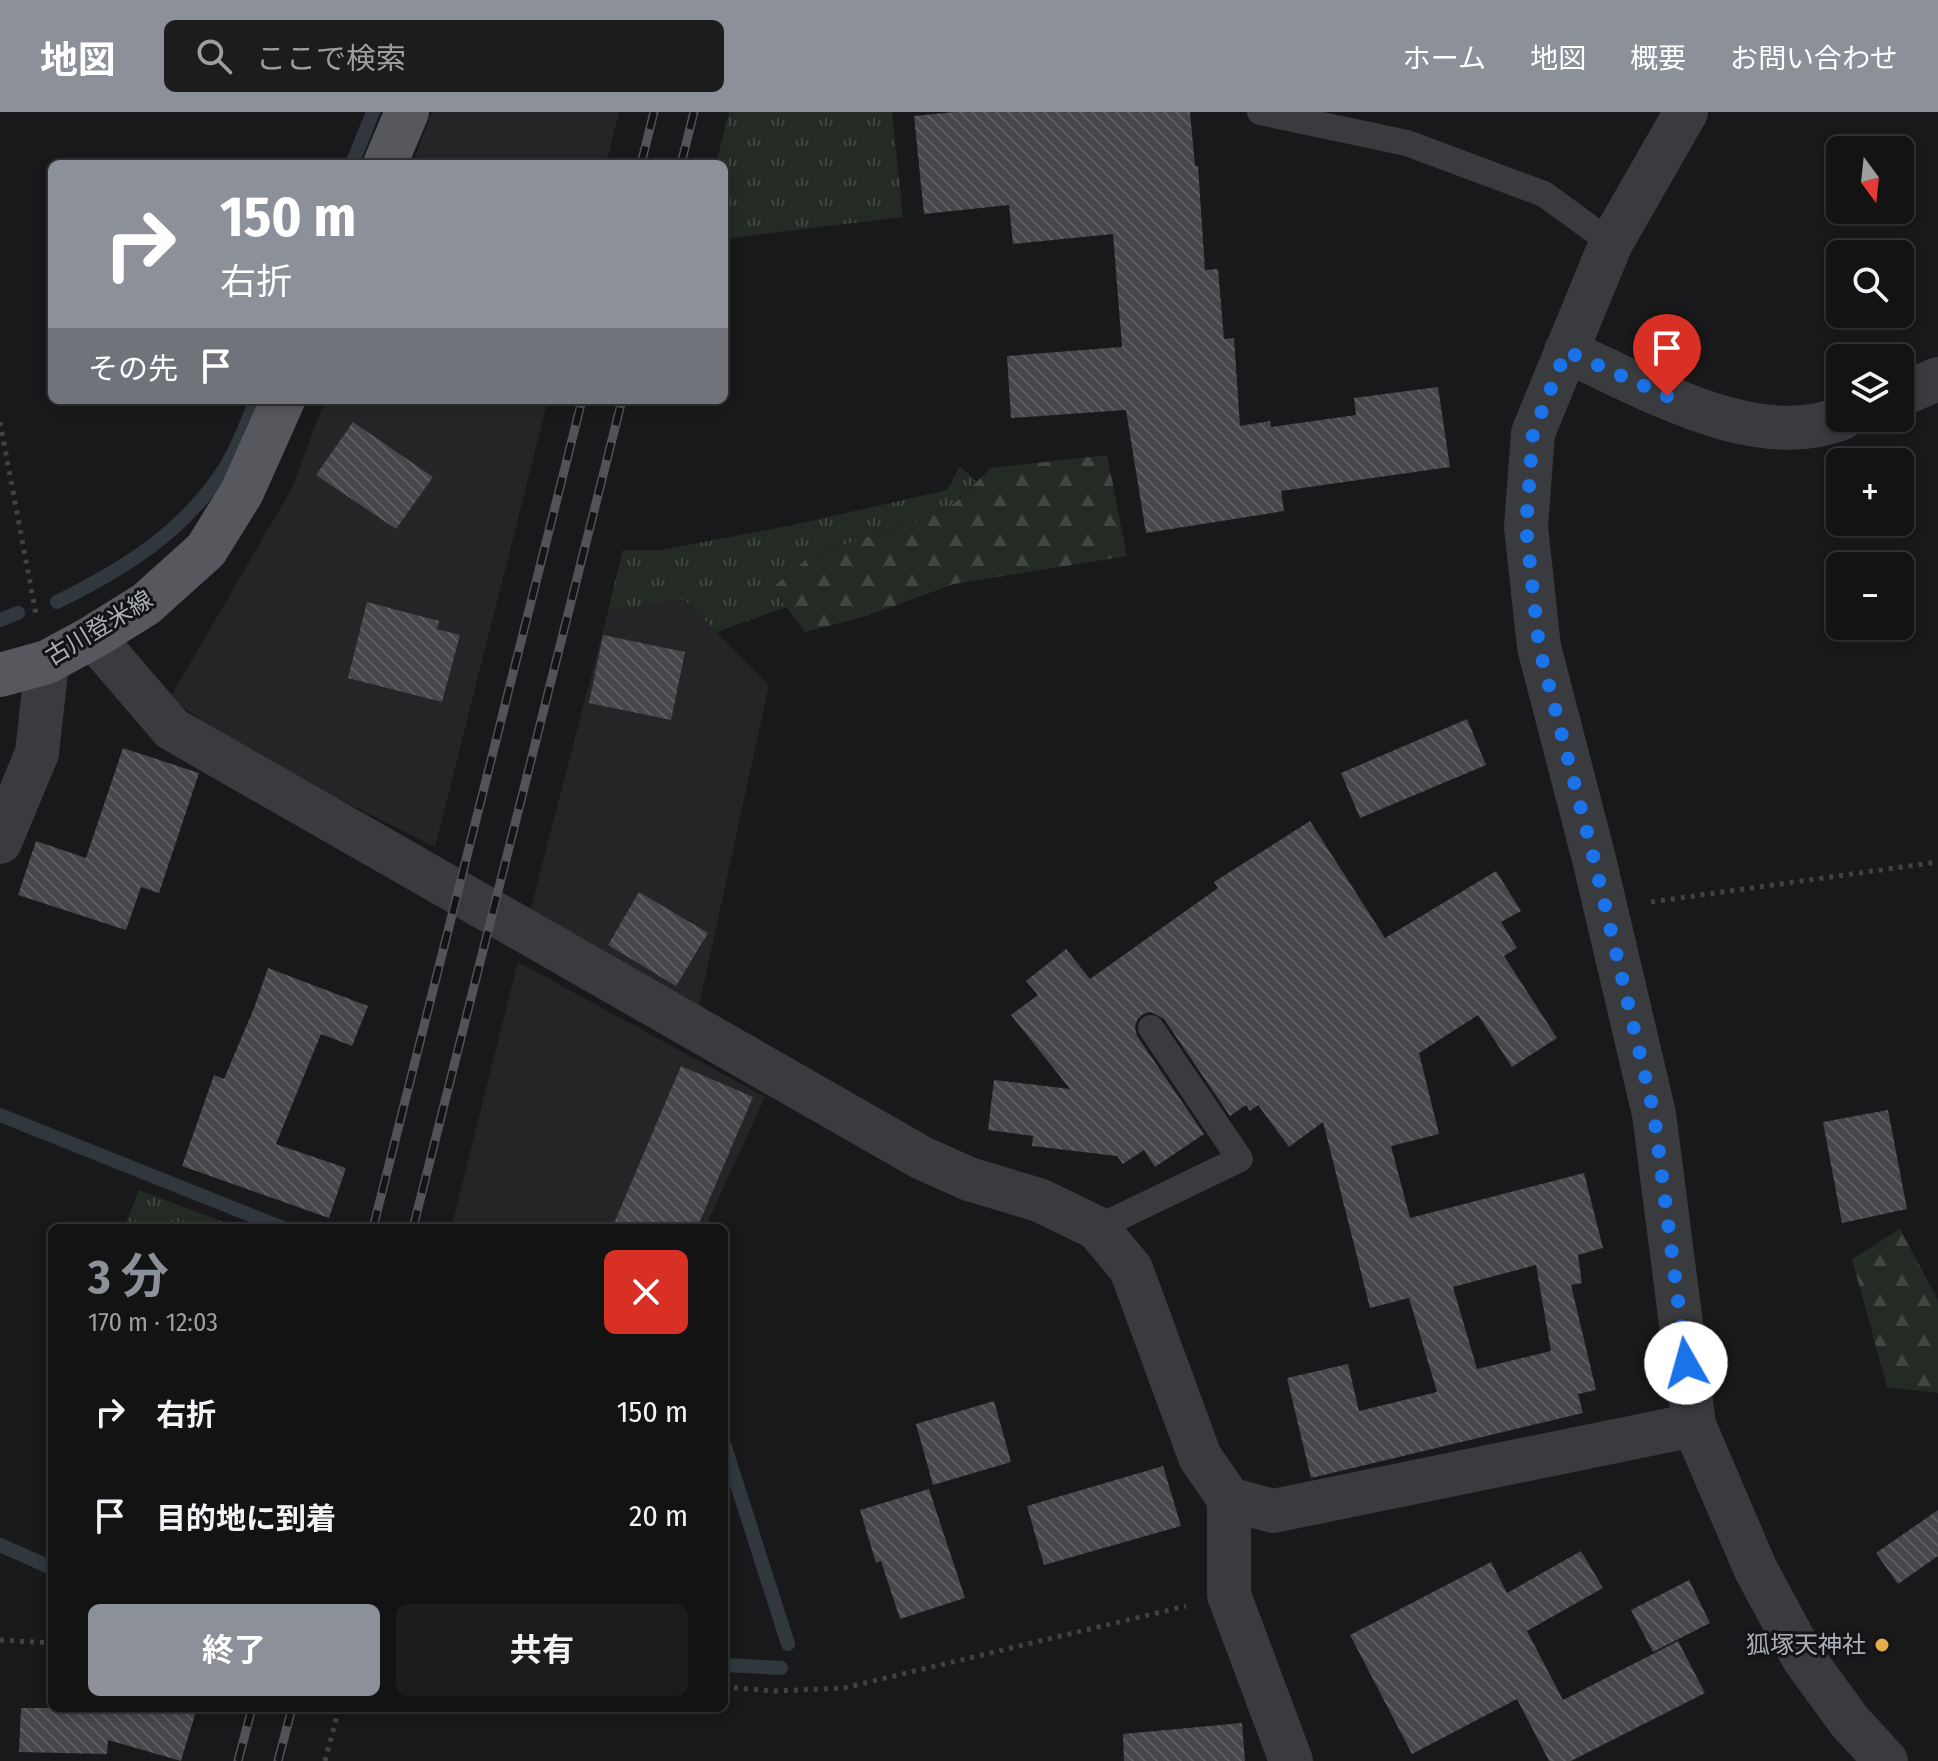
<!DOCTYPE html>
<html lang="ja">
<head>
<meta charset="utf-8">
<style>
	:root { --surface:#131314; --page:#1c1c1d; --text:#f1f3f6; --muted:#9d9ea0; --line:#323234; --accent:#8c9099 }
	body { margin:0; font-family:"Fira Sans Condensed","Noto Sans JP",sans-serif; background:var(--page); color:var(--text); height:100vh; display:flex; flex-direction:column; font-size:30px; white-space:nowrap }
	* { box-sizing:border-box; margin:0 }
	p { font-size:26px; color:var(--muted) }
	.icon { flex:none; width:44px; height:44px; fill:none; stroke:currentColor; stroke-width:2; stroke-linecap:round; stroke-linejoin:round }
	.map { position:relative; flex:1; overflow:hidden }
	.side { position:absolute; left:48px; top:1112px; width:680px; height:488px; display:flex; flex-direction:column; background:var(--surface); border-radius:12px; box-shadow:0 4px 12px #0003,0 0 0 2px var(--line) }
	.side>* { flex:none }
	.top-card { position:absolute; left:48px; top:48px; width:680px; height:244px; border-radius:12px; box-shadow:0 4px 12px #0003,0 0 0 2px var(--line); background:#8c9099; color:#fff; overflow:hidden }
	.needle { width:52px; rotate:165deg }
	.buttons { position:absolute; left:1826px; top:24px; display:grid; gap:16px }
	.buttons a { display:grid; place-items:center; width:88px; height:88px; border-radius:12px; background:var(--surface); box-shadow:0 4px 12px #0003,0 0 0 2px var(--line); font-size:40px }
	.pin { position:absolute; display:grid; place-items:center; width:68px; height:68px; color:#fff; margin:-82px -34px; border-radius:50% 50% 50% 0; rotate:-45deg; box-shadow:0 0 8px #0007 }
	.pin .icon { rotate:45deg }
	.me { position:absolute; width:88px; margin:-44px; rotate:353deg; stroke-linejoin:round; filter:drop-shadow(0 0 6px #0008) }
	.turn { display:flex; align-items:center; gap:28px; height:168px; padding:0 40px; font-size:36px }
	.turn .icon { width:104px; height:104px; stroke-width:2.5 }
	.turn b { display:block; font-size:56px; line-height:68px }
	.then { display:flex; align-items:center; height:76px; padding:0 40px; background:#0003; gap:16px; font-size:30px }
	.round { display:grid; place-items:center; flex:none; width:84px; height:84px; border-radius:12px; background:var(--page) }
	.overview { display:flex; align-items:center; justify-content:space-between; height:136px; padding:0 40px }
	h1 { font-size:48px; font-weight:700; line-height:60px; color:var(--accent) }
	.cta { display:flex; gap:16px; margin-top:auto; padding:16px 40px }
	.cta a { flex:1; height:92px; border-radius:12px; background:var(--accent); color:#fff; font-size:32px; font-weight:700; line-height:92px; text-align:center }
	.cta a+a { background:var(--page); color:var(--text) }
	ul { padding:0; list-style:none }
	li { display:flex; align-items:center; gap:24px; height:104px; padding:0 40px }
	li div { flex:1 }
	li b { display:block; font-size:30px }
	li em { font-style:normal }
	header { display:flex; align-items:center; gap:48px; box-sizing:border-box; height:112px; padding:0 40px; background:var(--accent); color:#fff }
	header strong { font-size:38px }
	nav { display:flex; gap:44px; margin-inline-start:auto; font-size:28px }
	.search { width:560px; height:72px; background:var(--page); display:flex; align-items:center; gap:20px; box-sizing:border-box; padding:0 28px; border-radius:12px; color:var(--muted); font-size:30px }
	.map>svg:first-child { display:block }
	.built { fill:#252528 }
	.grass { fill:url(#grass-tufts) }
	.forest { fill:url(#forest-firs) }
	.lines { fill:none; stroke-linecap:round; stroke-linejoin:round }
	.stream { stroke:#30383e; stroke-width:14 }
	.building { fill:url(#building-back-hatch); fill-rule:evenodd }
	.path { stroke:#404246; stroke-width:5; stroke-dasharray:4 6; stroke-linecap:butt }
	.lane { stroke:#3a3b3f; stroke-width:26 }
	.street { stroke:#3a3b3f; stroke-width:44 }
	.primary { stroke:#56585e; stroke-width:44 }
	.rail-casing { stroke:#515358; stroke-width:9 }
	.rail { stroke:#141416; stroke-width:6; stroke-dasharray:18; stroke-linecap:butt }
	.route { stroke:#1a73e8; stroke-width:14; stroke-dasharray:0 25.2 }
	.poi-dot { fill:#e4ad48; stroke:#141416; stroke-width:3 }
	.labels { text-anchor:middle; stroke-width:6; stroke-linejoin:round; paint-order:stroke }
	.street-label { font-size:24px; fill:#acb0b9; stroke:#141416 }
	.poi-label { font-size:24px; fill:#acb0b9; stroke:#141416; text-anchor:end }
</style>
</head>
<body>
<header>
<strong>地図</strong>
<div class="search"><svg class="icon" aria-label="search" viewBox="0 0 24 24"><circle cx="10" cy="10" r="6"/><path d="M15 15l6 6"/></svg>ここで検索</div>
<nav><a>ホーム</a><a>地図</a><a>概要</a><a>お問い合わせ</a></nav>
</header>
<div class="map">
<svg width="1938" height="1649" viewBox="0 0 1938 1649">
	<defs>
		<pattern id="grass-tufts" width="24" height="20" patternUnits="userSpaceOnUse" patternTransform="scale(2)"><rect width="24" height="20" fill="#232b24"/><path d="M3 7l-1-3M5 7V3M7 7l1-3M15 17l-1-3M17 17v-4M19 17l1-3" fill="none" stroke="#404742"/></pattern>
		<pattern id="forest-firs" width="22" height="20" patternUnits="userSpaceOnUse" patternTransform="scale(2)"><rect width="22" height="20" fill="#232b24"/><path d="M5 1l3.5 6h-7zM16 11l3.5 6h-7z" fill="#404742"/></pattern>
		<pattern id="building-back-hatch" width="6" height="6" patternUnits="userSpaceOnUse" patternTransform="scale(2)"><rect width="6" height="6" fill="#46464b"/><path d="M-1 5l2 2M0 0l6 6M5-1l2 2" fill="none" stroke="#5e5e63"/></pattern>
	</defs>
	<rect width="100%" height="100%" fill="#19191b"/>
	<g class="built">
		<path d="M 432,0 L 619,0 L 606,52 L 412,52 Z"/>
		<path d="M 325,288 L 548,288 L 435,735 L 253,644 L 170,586 L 292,376 Z"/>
		<path d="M 684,487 L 769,573 L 699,894 L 529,803 L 608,499 Z"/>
		<path d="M 518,850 L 765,985 L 705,1116 L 451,1116 Z"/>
	</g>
	<g class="grass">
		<path d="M 729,0 L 892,0 L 903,105 L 724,127 L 724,52 L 716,52 Z"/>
		<path d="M 960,354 L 976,369 L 946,399 L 809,445 L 772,476 L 786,495 L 717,520 L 684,487 L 608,499 L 623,438 L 661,438 L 793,413 L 947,378 Z"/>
		<path d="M 139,1078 L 239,1116 L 124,1116 Z"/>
	</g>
	<g class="forest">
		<path d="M 1107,343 L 1127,444 L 954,472 L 866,504 L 805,520 L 772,476 L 809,445 L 946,399 L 991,356 Z"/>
		<path d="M 1900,1117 L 1938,1188 L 1938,1281 L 1887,1275 L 1852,1147 Z"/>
	</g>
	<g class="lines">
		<g class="stream">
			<path d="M 352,52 L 373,0"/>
			<path d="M 57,490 C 124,457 184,420 225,356 C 238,335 247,311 256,288"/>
			<path d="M 0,508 L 18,501"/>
			<path d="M 0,1003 L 283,1116"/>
			<path d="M 724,1332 L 788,1532"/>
			<path d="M 0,1433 L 52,1456"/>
			<path d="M 724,1553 L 781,1556"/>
		</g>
	</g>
	<g class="building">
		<path d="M 954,0 L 1190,0 L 1195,54 L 1198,54 L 1205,158 L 1218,157 L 1224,227 L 1234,226 L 1240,314 L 1270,309 L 1271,315 L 1356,303 L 1354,286 L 1438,275 L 1450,355 L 1281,379 L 1284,399 L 1146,421 L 1126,298 L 1011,306 L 1007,244 L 1122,235 L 1113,122 L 1013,132 L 1009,93 L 924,102 L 914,4 Z"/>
		<path d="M 353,310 L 433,365 L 396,417 L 316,363 Z"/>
		<path d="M 367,490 L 439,509 L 437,517 L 460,523 L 442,590 L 348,566 Z"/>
		<path d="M 603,523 L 685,540 L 671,608 L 589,591 Z"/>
		<path d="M 1467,607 L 1486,653 L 1360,706 L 1341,661 Z"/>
		<path d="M 123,636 L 199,661 L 159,781 L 141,775 L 126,818 L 18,783 L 36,729 L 86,746 Z"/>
		<path d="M 1310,709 L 1385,826 L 1496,759 L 1521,799 L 1501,810 L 1517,836 L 1504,844 L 1557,926 L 1512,955 L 1478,903 L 1419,941 L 1439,1022 L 1391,1034 L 1410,1106 L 1584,1061 L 1603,1136 L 1578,1143 L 1582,1171 L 1571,1173 L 1596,1278 L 1578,1282 L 1583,1301 L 1311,1366 L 1287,1266 L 1348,1252 L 1359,1299 L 1437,1280 L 1409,1186 L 1370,1196 L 1323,1010 L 1289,1035 L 1258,993 L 1250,999 L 1246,993 L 1230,1004 L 1164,907 L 1151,900 L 1143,902 L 1137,908 L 1135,916 L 1137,924 L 1204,1022 L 1155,1055 L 1144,1038 L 1123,1052 L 1117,1044 L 1032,1034 L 1033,1024 L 988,1018 L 994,968 L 1070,977 L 1011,903 L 1038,883 L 1026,869 L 1066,837 L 1090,867 L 1218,776 L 1214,770 ZM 1536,1153 L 1551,1239 L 1477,1257 L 1453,1175 Z"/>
		<path d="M 639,780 L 708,821 L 676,874 L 608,833 Z"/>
		<path d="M 268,856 L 368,894 L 352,934 L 321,922 L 276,1032 L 346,1056 L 329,1106 L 182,1054 L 214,963 L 224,967 L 254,896 Z"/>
		<path d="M 681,954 L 753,985 L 697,1116 L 612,1116 Z"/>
		<path d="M 1888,998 L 1907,1097 L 1842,1111 L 1823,1010 Z"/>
		<path d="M 994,1289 L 1011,1350 L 933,1373 L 916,1312 Z"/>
		<path d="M 1163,1354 L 1181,1414 L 1044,1453 L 1027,1394 Z"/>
		<path d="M 929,1377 L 965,1486 L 900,1507 L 881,1449 L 876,1451 L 860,1398 Z"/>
		<path d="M 1938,1398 L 1938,1444 L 1898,1472 L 1876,1441 Z"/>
		<path d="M 1581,1439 L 1603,1476 L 1527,1519 L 1563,1588 L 1678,1529 L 1705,1581 L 1571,1649 L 1549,1649 L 1517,1587 L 1412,1642 L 1350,1523 L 1491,1450 L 1507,1481 Z"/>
		<path d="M 1689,1468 L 1710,1511 L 1653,1540 L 1631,1498 Z"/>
		<path d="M 21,1596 L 197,1596 L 181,1649 L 108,1628 L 107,1642 L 19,1640 Z"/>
		<path d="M 1242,1611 L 1245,1649 L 1124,1649 L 1123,1622 Z"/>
	</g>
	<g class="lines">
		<g class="path">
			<path d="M 0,310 L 36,502"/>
			<path d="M 1651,790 L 1938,750"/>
			<path d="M 0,1528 L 52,1531"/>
			<path d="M 724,1575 L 774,1579 L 844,1576 L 1186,1494"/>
			<path d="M 325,1649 L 339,1596"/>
		</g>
		<g class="lane">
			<path d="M 1260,0 L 1407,31 L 1544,82 L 1611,131"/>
			<path d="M 1097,1116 L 1240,1047 L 1151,916"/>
		</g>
		<g class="street">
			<path d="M 1686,0 L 1611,131 L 1533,321 L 1526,415 L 1539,535 L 1594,747 L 1654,1002 L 1694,1313 L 1756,1458 L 1804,1547 L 1850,1610 L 1886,1649"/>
			<path d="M 1566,239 C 1645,274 1755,341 1842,306"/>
			<path d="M 1900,283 L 1938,267"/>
			<path d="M 93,525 L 172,617 L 922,1046 L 969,1067 L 1039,1088 L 1097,1116 L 1131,1157 L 1200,1345 L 1229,1387 L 1273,1399 L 1694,1313"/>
			<path d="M 0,730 L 37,641 L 47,550"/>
			<path d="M 1229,1387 L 1229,1483 L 1291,1649"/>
		</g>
		<g class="primary">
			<path d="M 385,52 L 407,0"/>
			<path d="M 0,563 L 47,550 L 93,525 L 146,492 L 206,438 L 242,380 L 283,288"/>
		</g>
		<g class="rail-casing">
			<g id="rail">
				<path d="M 641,52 L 654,0"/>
				<path d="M 681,52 L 694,0"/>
				<path d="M 373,1116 L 582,288"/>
				<path d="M 413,1116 L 622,288"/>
				<path d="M 238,1649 L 252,1596"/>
				<path d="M 278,1649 L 292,1596"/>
			</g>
		</g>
		<use href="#rail" class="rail"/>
	</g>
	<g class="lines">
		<path class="route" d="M 1667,284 L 1566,239 L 1533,321 L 1526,415 L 1539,535 L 1594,747 L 1654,1002 L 1686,1251"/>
	</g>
	<circle class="poi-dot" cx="1882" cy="1533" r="8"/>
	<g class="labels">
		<g class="street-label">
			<text transform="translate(99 516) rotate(-31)" y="8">古川登米線</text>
		</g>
		<g class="poi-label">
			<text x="1866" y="1541">狐塚天神社</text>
		</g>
	</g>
</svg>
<div class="buttons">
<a><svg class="needle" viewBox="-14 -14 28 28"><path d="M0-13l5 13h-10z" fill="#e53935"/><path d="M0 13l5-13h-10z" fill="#9d9ea0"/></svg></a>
<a><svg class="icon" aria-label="search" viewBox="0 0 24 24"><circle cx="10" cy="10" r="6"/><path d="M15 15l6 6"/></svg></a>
<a><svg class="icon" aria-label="layers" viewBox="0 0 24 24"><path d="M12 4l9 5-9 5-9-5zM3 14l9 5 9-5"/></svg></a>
<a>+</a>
<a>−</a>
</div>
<div class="pin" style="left:1667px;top:284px;background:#d93025"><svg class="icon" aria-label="arrive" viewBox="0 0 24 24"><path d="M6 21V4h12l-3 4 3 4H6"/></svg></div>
<svg class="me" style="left:1686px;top:1251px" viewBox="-20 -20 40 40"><circle r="19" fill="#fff"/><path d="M0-13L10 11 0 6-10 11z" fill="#1a73e8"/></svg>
<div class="top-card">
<div class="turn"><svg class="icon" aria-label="right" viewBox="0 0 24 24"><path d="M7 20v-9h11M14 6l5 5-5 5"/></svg><div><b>150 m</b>右折</div></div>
<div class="then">その先<svg class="icon" aria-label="arrive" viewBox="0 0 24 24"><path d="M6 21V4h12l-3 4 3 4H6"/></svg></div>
</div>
<section class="side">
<div class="overview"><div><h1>3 分</h1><p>170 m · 12:03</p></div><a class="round" style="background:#d93025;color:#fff"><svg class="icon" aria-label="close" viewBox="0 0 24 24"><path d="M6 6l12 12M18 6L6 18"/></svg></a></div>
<ul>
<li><svg class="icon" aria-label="right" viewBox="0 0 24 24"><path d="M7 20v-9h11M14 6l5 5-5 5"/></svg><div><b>右折</b></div><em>150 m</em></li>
<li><svg class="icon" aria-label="arrive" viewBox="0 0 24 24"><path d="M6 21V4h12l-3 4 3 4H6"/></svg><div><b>目的地に到着</b></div><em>20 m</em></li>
</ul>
<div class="cta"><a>終了</a><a>共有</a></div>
</section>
</div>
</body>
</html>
